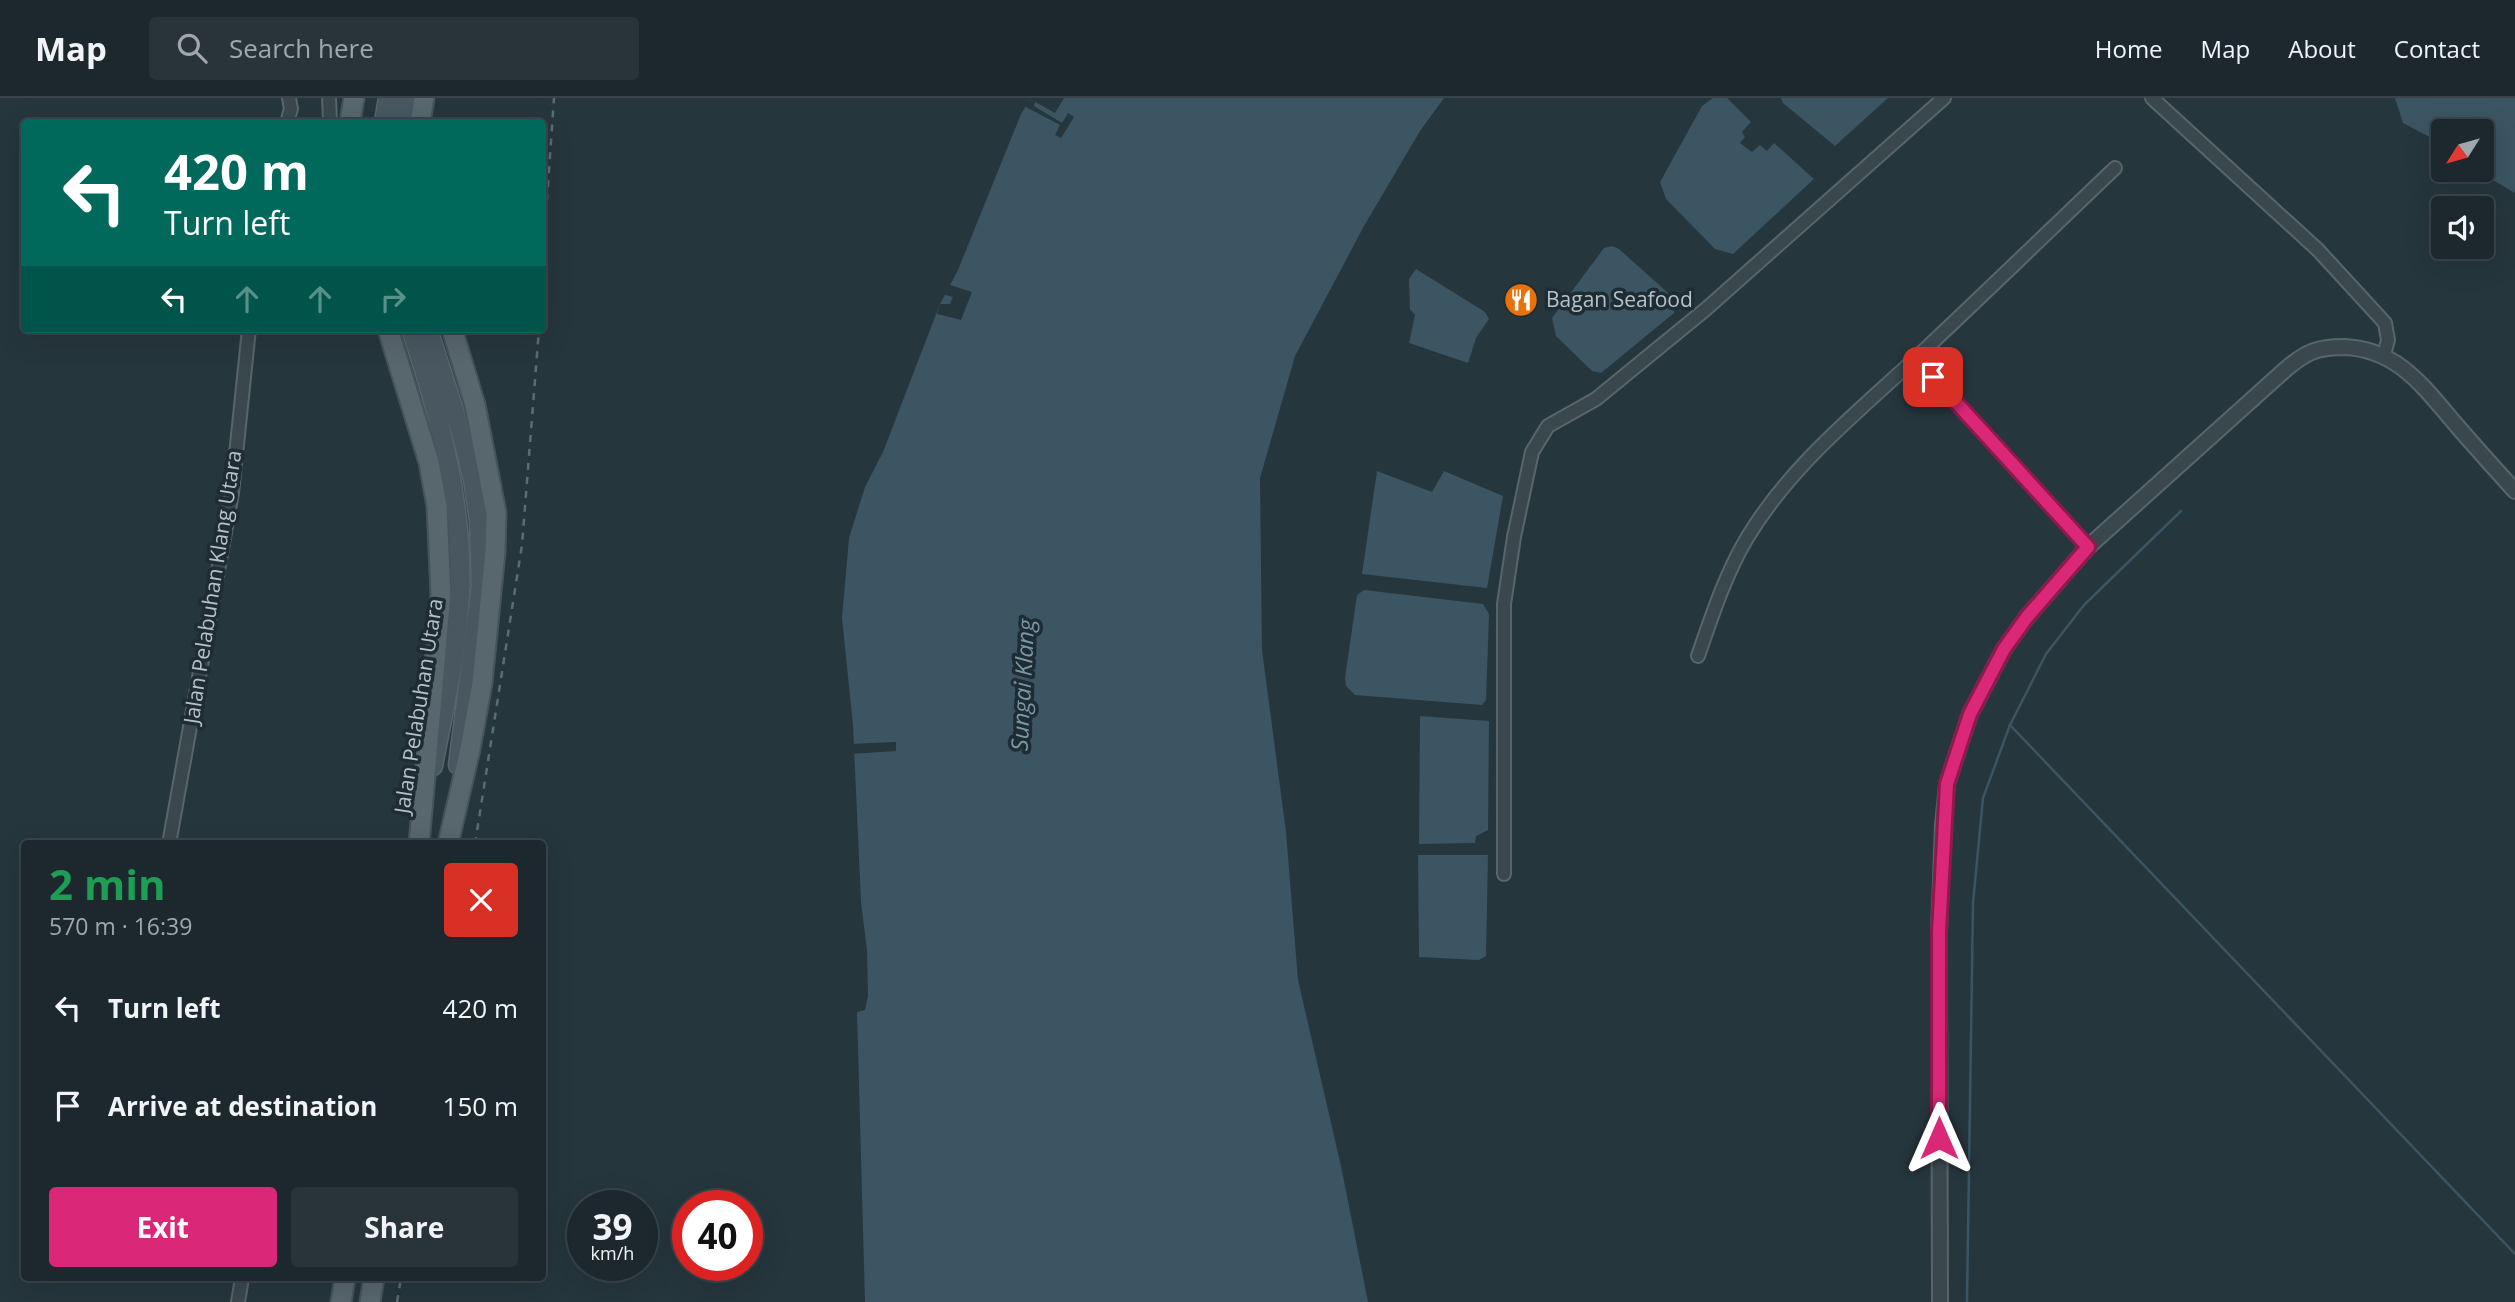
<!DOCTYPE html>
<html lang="en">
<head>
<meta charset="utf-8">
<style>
	:root { --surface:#1c282e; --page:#29343a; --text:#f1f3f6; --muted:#a0a6aa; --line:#3a444a; --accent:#db2777 }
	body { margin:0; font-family:"Open Sans",sans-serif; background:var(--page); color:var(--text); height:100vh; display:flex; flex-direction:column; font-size:26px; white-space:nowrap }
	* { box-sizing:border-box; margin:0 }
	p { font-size:23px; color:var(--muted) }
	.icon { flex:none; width:38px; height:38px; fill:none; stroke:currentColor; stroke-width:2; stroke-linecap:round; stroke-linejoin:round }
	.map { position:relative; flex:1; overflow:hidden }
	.sheet { position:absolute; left:21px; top:742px; width:525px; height:441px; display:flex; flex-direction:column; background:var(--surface); border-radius:7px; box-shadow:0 7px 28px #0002,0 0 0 2px var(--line) }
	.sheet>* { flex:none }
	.hud { position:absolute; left:21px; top:21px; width:525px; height:214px; border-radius:7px; box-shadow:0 7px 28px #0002,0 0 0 2px var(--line); background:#00695c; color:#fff; overflow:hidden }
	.needle { width:46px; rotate:233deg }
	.buttons { position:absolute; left:2431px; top:21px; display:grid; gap:14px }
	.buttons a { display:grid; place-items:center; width:63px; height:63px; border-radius:7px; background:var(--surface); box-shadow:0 7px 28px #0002,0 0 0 2px var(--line); font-size:35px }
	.speed { position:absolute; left:567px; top:1092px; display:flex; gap:14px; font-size:35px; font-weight:700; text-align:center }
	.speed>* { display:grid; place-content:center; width:91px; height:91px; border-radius:50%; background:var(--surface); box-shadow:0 7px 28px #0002,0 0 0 2px var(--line); line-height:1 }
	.speed small { font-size:18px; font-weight:400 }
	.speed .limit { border:10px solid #d22; background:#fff; color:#111 }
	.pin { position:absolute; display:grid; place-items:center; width:60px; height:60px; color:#fff; margin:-30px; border-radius:14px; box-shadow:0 4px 10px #0006 }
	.me { position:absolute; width:77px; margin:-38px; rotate:0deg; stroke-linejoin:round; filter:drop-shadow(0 0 5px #0008) }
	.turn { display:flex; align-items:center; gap:24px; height:147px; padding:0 28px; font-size:32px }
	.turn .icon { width:91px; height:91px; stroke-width:2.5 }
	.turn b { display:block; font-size:49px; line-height:60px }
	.lanes { display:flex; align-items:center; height:66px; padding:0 28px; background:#0003; justify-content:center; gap:35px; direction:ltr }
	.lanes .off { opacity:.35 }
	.round { display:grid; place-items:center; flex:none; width:74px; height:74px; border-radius:7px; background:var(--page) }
	.overview { display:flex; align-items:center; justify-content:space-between; height:119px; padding:0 28px }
	h1 { font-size:42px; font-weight:700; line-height:52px; color:#1e9e55 }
	.primary-button { display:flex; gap:14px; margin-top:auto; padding:14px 28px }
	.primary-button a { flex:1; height:80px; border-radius:7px; background:var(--accent); color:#fff; font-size:28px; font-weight:700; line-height:80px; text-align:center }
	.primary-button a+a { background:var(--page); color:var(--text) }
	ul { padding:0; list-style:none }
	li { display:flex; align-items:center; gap:21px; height:98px; padding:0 28px }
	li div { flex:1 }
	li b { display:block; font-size:26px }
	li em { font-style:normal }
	header { display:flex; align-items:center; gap:42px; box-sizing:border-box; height:98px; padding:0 35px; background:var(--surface); border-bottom:2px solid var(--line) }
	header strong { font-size:33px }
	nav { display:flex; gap:38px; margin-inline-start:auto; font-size:24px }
	.search { width:490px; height:63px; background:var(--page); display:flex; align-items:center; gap:18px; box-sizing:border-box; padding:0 24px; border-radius:7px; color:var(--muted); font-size:26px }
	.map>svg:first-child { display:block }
	.water { fill:#3b5563 }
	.pier { fill:#26363d }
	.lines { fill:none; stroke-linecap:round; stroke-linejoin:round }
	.stream { stroke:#3b5563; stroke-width:2.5 }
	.minor-casing { stroke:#58656b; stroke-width:16 }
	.tertiary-casing { stroke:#58656b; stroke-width:18 }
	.secondary-casing { stroke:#58656b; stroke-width:21 }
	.primary-casing { stroke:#46535a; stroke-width:23 }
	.minor { stroke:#3a474d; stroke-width:12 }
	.tertiary { stroke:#3a474d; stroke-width:14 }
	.secondary { stroke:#485760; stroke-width:18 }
	.primary { stroke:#58666d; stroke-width:19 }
	.rail { stroke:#5c6c74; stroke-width:2.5; stroke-dasharray:7 7; stroke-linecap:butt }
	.route-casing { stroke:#8e194d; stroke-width:18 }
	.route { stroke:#db2777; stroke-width:12 }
	.labels { text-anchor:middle; stroke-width:7; stroke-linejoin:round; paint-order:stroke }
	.poi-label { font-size:21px; fill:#b6c2c8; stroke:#1f2c33; text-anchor:start }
	.street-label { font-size:21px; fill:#b6c2c8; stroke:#1f2c33 }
	.water-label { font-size:23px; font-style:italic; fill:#7899aa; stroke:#1f2c33 }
</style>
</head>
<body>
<header>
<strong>Map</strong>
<div class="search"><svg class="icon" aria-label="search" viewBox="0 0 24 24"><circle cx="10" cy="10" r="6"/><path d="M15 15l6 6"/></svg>Search here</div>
<nav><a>Home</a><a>Map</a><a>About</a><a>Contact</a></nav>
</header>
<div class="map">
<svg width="2515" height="1204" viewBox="0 0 2515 1204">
	<rect width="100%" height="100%" fill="#26363d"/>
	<g class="water">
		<path d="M 1064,0 L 1444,0 L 1420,33 L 1364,128 L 1295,258 L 1260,380 L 1262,552 L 1286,734 L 1298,882 L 1341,1068 L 1368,1204 L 865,1204 L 857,914 L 865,912 L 868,898 L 867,852 L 861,804 L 853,627 L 842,520 L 849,440 L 865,389 L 883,354 L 940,206 L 958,172 L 1021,16 L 1030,1 L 1055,15 Z"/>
		<path d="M 1713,0 L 1727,0 L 1751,24 L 1742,34 L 1745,39 L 1740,45 L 1752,54 L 1760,47 L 1767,53 L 1774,45 L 1814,81 L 1733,156 L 1715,151 L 1666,101 L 1660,84 L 1702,8 Z"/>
		<path d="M 1781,0 L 1888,0 L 1835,48 L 1783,5 Z"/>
		<path d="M 2395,0 L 2515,0 L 2515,95 L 2476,72 L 2482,72 L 2482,33 L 2443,33 L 2443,46 L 2403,25 Z"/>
		<path d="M 1612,148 L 1619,151 L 1676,202 L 1674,215 L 1601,275 L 1592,273 L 1556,238 L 1552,220 L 1604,150 Z"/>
		<path d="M 1416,171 L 1485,214 L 1489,221 L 1476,240 L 1468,265 L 1409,245 L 1415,217 L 1410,211 L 1409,181 Z"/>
		<path d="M 1377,373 L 1432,394 L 1444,373 L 1503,398 L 1487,490 L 1362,476 Z"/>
		<path d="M 1364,492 L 1483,506 L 1489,516 L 1486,602 L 1482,607 L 1355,597 L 1346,588 L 1345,580 L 1357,497 Z"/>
		<path d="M 1420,618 L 1489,623 L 1488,732 L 1476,738 L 1475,745 L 1419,746 Z"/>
		<path d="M 1418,757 L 1488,757 L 1486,858 L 1479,862 L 1419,859 Z"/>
	</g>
	<g class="pier">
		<path d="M 1030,1 L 1035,4 L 1034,8 L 1062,25 L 1068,15 L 1074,19 L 1061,40 L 1055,37 L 1060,27 L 1026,9 L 1025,3 L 1028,4 Z"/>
		<path d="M 947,186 L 972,194 L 961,222 L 937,216 L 940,206 L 950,206 L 953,199 L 942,196 Z"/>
		<path d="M 896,644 L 896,653 L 850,656 L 850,646 Z"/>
	</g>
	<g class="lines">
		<g class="stream">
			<path d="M 2010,627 L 2515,1156"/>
			<path d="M 1967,1204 L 1973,805 L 1983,700 L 2010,627 L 2046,556 L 2084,507 L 2181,413"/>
		</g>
		<g class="minor-casing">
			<g id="minor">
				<path d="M 329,0 L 330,24"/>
				<path d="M 2152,0 L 2318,152 L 2385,225 L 2388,242 L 2384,257"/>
				<path d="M 287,24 L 291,11 L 289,0"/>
				<path d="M 1916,260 L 2088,449"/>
				<path d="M 1698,558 C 1712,518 1725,477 1747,440 C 1791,367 1857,315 1918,258 C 1984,196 2049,133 2115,70"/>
				<path d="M 169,746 L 232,395 L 249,231"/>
				<path d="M 1504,776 L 1504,506 L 1514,439 L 1532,354 L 1548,328 L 1596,301 L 1706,211 L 1944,0"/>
				<path d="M 238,1204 L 242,1180"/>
			</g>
		</g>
		<g class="tertiary-casing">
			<path id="tertiary" d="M 1940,1204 L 1939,834 L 1943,727 L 1947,686 L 1970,616 L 2004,551 L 2027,519 L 2088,449 L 2286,271 C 2306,254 2317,249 2344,249 C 2399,251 2425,291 2458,329 C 2477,351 2496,372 2515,393"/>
		</g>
		<g class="secondary-casing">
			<g id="secondary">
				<path d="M 384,24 L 388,0"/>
				<path d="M 400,24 L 405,0"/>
				<path d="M 411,231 C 439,316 463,403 460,493 C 458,552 444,610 433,668"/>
				<path d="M 428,231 L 463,341 L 473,382 L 479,423 L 481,488 L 458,667"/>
			</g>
		</g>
		<g class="primary-casing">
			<g id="primary">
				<path d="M 350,24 L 354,0"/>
				<path d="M 420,24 L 424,0"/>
				<path d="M 388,231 L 429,364 L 437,408 L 441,496 L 419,746"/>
				<path d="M 448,746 L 470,651 L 482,585 L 495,454 L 496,415 L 475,307 L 452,231"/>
				<path d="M 341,1204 L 345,1180"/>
				<path d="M 370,1204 L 374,1180"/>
			</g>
		</g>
		<use href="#minor" class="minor"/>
		<use href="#tertiary" class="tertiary"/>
		<use href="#secondary" class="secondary"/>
		<use href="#primary" class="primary"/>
		<g class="rail">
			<path d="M 542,173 L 554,0"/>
			<path d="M 475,746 L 522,447 L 539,231"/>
			<path d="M 397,1204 L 401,1180"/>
		</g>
	</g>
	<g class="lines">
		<g class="route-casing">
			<path id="route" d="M 1933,279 L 2088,449 L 2027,519 L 2004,551 L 1970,616 L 1947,686 L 1939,834 L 1939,1040"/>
		</g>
		<use href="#route" class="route"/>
	</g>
	<defs>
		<g id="restaurant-disc" transform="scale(1.75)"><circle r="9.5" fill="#e8710a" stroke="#1f2c33"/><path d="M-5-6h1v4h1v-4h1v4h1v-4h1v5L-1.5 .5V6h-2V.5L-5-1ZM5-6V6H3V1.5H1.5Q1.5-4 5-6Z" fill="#fff"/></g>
	</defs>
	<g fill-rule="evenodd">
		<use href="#restaurant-disc" x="1521" y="202"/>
	</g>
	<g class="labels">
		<g class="poi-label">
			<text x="1546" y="209">Bagan Seafood</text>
		</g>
		<g class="street-label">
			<text transform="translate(213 489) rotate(-81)" y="7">Jalan Pelabuhan Klang Utara</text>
			<text transform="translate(419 608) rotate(-81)" y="7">Jalan Pelabuhan Utara</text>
		</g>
		<g class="water-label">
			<text transform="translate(1023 587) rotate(-87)" y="8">Sungai Klang</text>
		</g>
	</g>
</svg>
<div class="buttons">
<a><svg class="needle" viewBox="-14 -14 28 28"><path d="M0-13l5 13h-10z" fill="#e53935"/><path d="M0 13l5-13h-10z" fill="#a0a6aa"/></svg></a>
<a><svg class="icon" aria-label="sound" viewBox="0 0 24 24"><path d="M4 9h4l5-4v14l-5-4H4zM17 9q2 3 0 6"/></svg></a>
</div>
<div class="speed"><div>39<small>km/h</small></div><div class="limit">40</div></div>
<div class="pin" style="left:1933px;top:279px;background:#d93025"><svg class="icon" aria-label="arrive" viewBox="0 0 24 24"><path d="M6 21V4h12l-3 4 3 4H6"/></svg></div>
<svg class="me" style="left:1939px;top:1040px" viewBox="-20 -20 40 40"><path d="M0-17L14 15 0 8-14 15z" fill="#db2777" stroke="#fff" stroke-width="4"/></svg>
<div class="hud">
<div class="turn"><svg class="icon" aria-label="left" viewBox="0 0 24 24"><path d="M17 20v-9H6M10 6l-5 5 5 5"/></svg><div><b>420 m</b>Turn left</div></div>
<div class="lanes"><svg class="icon" aria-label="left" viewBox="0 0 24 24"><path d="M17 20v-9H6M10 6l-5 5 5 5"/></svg><svg class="icon off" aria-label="ahead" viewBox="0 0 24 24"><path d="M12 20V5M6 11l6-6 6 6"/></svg><svg class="icon off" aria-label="ahead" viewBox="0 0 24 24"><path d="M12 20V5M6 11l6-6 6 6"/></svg><svg class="icon off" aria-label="right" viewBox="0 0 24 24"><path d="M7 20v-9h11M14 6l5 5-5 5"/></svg></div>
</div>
<section class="sheet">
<div class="overview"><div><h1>2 min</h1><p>570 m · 16:39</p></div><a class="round" style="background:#d93025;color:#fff"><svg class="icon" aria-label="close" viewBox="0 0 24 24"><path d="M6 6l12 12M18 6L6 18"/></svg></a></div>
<ul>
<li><svg class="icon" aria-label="left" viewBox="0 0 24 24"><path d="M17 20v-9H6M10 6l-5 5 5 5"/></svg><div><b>Turn left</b></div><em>420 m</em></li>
<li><svg class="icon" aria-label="arrive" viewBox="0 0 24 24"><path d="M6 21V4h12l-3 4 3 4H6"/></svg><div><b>Arrive at destination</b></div><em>150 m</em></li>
</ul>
<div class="primary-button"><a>Exit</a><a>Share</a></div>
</section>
</div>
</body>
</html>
